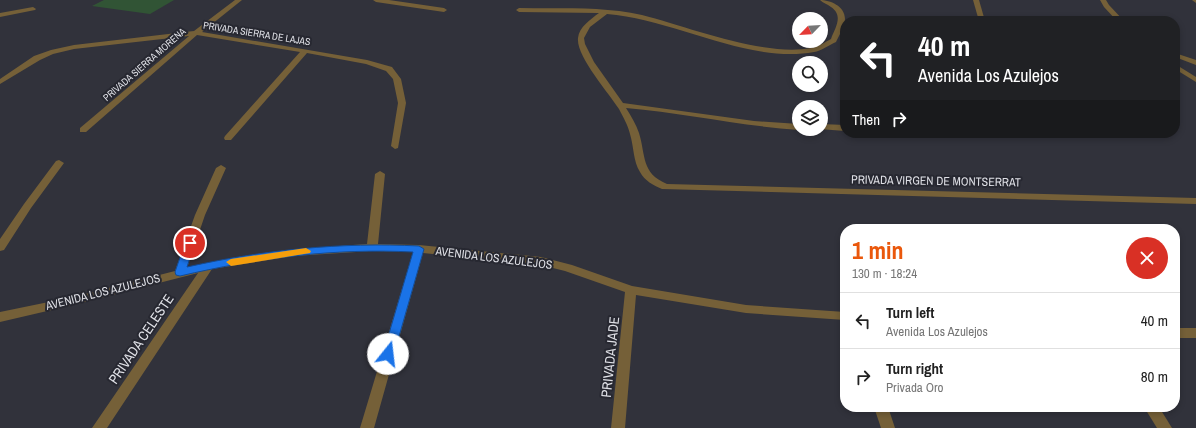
<!DOCTYPE html>
<html lang="en">
<head>
<meta charset="utf-8">
<style>
	:root { --surface:#fff; --page:#f6f6f6; --text:#222; --muted:#767676; --line:#e0e0e0; --accent:#ea580c }
	body { margin:0; font-family:"Archivo Narrow",sans-serif; background:var(--page); color:var(--text); height:100vh; display:flex; flex-direction:column; font-size:15px; white-space:nowrap }
	* { box-sizing:border-box; margin:0 }
	p { font-size:13px; color:var(--muted) }
	.icon { flex:none; width:22px; height:22px; fill:none; stroke:currentColor; stroke-width:2; stroke-linecap:round; stroke-linejoin:round }
	.map { position:relative; flex:1; overflow:hidden }
	.side { position:absolute; left:840px; top:224px; width:340px; height:188px; display:flex; flex-direction:column; background:var(--surface); border-radius:16px; box-shadow:0 2px 6px #0003 }
	.side>* { flex:none }
	.guide { position:absolute; left:840px; top:16px; width:340px; height:122px; border-radius:16px; box-shadow:0 2px 6px #0003; background:#202124; color:#fff; overflow:hidden }
	.needle { width:26px; rotate:245deg }
	.fabs { position:absolute; left:792px; top:12px; display:grid; gap:8px }
	.fabs a { display:grid; place-items:center; width:36px; height:36px; border-radius:50%; background:var(--surface); box-shadow:0 2px 6px #0003; font-size:20px }
	.pin { position:absolute; display:grid; place-items:center; width:34px; height:34px; color:#fff; margin:-17px; border:2px solid #fff; border-radius:50%; box-shadow:0 1px 4px #0007 }
	.me { position:absolute; width:44px; margin:-22px; rotate:16deg; stroke-linejoin:round; filter:drop-shadow(0 0 3px #0008) }
	.turn { display:flex; align-items:center; gap:14px; height:84px; padding:0 12px; font-size:18px }
	.turn .icon { width:52px; height:52px; stroke-width:2.5 }
	.turn b { display:block; font-size:28px; line-height:34px }
	.then { display:flex; align-items:center; height:38px; padding:0 12px; background:#0003; gap:8px; font-size:15px }
	.round { display:grid; place-items:center; flex:none; width:42px; height:42px; border-radius:21px; background:var(--page) }
	.headline { display:flex; align-items:center; justify-content:space-between; height:68px; padding:0 12px }
	h1 { font-size:24px; font-weight:700; line-height:30px; color:var(--accent) }
	ul { padding:0; list-style:none }
	li { display:flex; align-items:center; gap:12px; height:56px; padding:0 12px; border-top:1px solid var(--line) }
	li div { flex:1 }
	li b { display:block; font-size:15px }
	li em { font-style:normal }
	.map>svg:first-child { display:block }
	.green { fill:#315435 }
	.lines { fill:none; stroke-linecap:round; stroke-linejoin:round }
	.minor { fill:#756038; fill-rule:evenodd }
	.route { fill:#1a73e8; stroke:#114b97 }
	.slow { fill:#f59e0b }
	.labels { text-anchor:middle; stroke-width:4; stroke-linejoin:round; paint-order:stroke }
	.far-street-label { font-size:10px; fill:#dedfe5; stroke:#272831 }
	.street-label { font-size:12px; fill:#dedfe5; stroke:#272831 }
	.near-street-label { font-size:14px; fill:#dedfe5; stroke:#272831 }
</style>
</head>
<body>
<div class="map">
<svg width="1196" height="428" viewBox="0 0 1196 428">
	<rect width="100%" height="100%" fill="#31323b"/>
	<path class="green" d="M 104,0 L 174,0 L 150,14 L 92,6 Z"/>
	<g class="lines">
		<g class="minor">
			<path d="M 235,0 L 242,0 L 202,32 L 367,60 L 392,67 L 401,79 L 406,103 L 398,148 L 395,149 L 391,146 L 398,103 L 393,79 L 386,71 L 366,64 L 307,53 L 231,140 L 225,140 L 224,138 L 225,136 L 300,52 L 197,35 L 86,132 L 80,132 L 80,128 L 189,36 L 74,49 L 53,54 L 40,60 L 0,84 L 0,79 L 34,56 L 51,50 L 74,45 L 194,31 Z"/>
			<path d="M 373,0 L 389,0 L 444,8 L 447,10 L 444,12 L 376,2 Z"/>
			<path d="M 820,0 C 830,0 845,6 845,19 C 845,25 839,36 836,42 C 829,45 821,51 814,52 C 748,64 674,19 607,14 L 590,27 L 584,38 L 585,44 L 594,62 L 623,103 L 754,121 L 799,124 L 799,129 L 801,129 L 799,130 C 741,126 684,113 626,108 C 631,116 636,124 639,133 C 646,156 641,173 667,184 L 1196,198 L 1196,204 L 662,189 C 653,185 645,181 640,172 C 633,161 634,147 630,134 C 628,125 623,117 619,109 C 609,93 576,56 578,38 C 579,27 591,19 599,13 L 519,12 L 516,10 L 519,8 C 560,9 602,6 642,15 C 689,27 764,57 811,48 C 818,47 825,42 831,39 C 835,28 844,16 831,7 C 827,4 823,3 820,0 Z"/>
			<path d="M 973,0 L 979,0 L 985,21 L 979,21 Z"/>
			<path d="M 1100,0 L 1106,0 L 1109,5 L 1124,21 L 1117,21 L 1104,7 Z"/>
			<path d="M 1192,0 L 1196,0 L 1196,3 Z"/>
			<path d="M 33,7 L 36,9 L 35,10 L 0,17 L 0,13 Z"/>
			<path d="M 1175,53 L 1196,60 L 1196,65 L 1175,57 Z"/>
			<path d="M 1175,64 L 1196,77 L 1196,82 L 1175,69 Z"/>
			<path d="M 821,124 L 845,125 L 845,131 L 819,129 L 821,129 Z"/>
			<path d="M 59,160 L 64,163 L 31,208 L 4,250 L 0,251 L 0,239 L 24,204 L 56,161 Z"/>
			<path d="M 221,165 L 226,168 L 205,215 L 187,268 C 246,252 307,248 367,244 L 375,174 L 380,171 L 385,174 L 378,244 L 419,245 L 541,257 L 572,265 L 632,286 L 746,305 L 845,312 L 845,320 L 746,313 L 636,295 L 625,428 L 611,428 L 625,292 L 565,271 L 541,265 L 423,253 L 374,428 L 360,428 L 413,252 L 372,251 L 294,256 L 212,269 L 107,428 L 92,428 L 198,273 L 73,305 L 0,322 L 0,312 L 73,297 L 175,271 L 195,215 L 216,168 Z"/>
			<rect x="1175" y="328" width="21" height="10"/>
			<path d="M 874,407 L 888,407 L 895,428 L 881,428 Z"/>
			<path d="M 1144,407 L 1159,407 L 1172,428 L 1157,428 Z"/>
		</g>
	</g>
	<path class="route" d="M 190,240 L 195,243 L 187,267 C 263,250 341,242 419,246 L 424,249 L 394,354 L 393,357 L 384,357 L 383,354 L 413,252 C 334,248 257,258 180,276 L 176,275 L 175,272 L 185,243 Z"/>
	<path class="slow" d="M 306,248 L 311,251 L 310,253 L 231,266 L 226,262 L 231,259 Z"/>
	<g class="labels">
		<g class="far-street-label">
			<text transform="translate(257 33) rotate(9)" y="4">PRIVADA SIERRA DE LAJAS</text>
			<text transform="translate(144 64) rotate(-41)" y="4">PRIVADA SIERRA MORENA</text>
		</g>
		<g class="street-label">
			<text transform="translate(936 181) rotate(1)" y="4">PRIVADA VIRGEN DE MONTSERRAT</text>
			<text transform="translate(494 258) rotate(7)" y="4">AVENIDA LOS AZULEJOS</text>
			<text transform="translate(103 292) rotate(-14)" y="4">AVENIDA LOS AZULEJOS</text>
		</g>
		<g class="near-street-label">
			<text transform="translate(141 339) rotate(-56)" y="5">PRIVADA CELESTE</text>
			<text transform="translate(610 357) rotate(-84)" y="5">PRIVADA JADE</text>
		</g>
	</g>
</svg>
<div class="fabs">
<a><svg class="needle" viewBox="-14 -14 28 28"><path d="M0-13l5 13h-10z" fill="#e53935"/><path d="M0 13l5-13h-10z" fill="#767676"/></svg></a>
<a><svg class="icon" aria-label="search" viewBox="0 0 24 24"><circle cx="10" cy="10" r="6"/><path d="M15 15l6 6"/></svg></a>
<a><svg class="icon" aria-label="layers" viewBox="0 0 24 24"><path d="M12 4l9 5-9 5-9-5zM3 14l9 5 9-5"/></svg></a>
</div>
<div class="pin" style="left:190px;top:243px;background:#d93025"><svg class="icon" aria-label="arrive" viewBox="0 0 24 24"><path d="M6 21V4h12l-3 4 3 4H6"/></svg></div>
<svg class="me" style="left:388px;top:354px" viewBox="-20 -20 40 40"><circle r="19" fill="#fff"/><path d="M0-13L10 11 0 6-10 11z" fill="#1a73e8"/></svg>
<div class="guide">
<div class="turn"><svg class="icon" aria-label="left" viewBox="0 0 24 24"><path d="M17 20v-9H6M10 6l-5 5 5 5"/></svg><div><b>40 m</b>Avenida Los Azulejos</div></div>
<div class="then">Then<svg class="icon" aria-label="right" viewBox="0 0 24 24"><path d="M7 20v-9h11M14 6l5 5-5 5"/></svg></div>
</div>
<section class="side">
<div class="headline"><div><h1>1 min</h1><p>130 m · 18:24</p></div><a class="round" style="background:#d93025;color:#fff"><svg class="icon" aria-label="close" viewBox="0 0 24 24"><path d="M6 6l12 12M18 6L6 18"/></svg></a></div>
<ul>
<li><svg class="icon" aria-label="left" viewBox="0 0 24 24"><path d="M17 20v-9H6M10 6l-5 5 5 5"/></svg><div><b>Turn left</b><p>Avenida Los Azulejos</p></div><em>40 m</em></li>
<li><svg class="icon" aria-label="right" viewBox="0 0 24 24"><path d="M7 20v-9h11M14 6l5 5-5 5"/></svg><div><b>Turn right</b><p>Privada Oro</p></div><em>80 m</em></li>
</ul>
</section>
</div>
</body>
</html>
